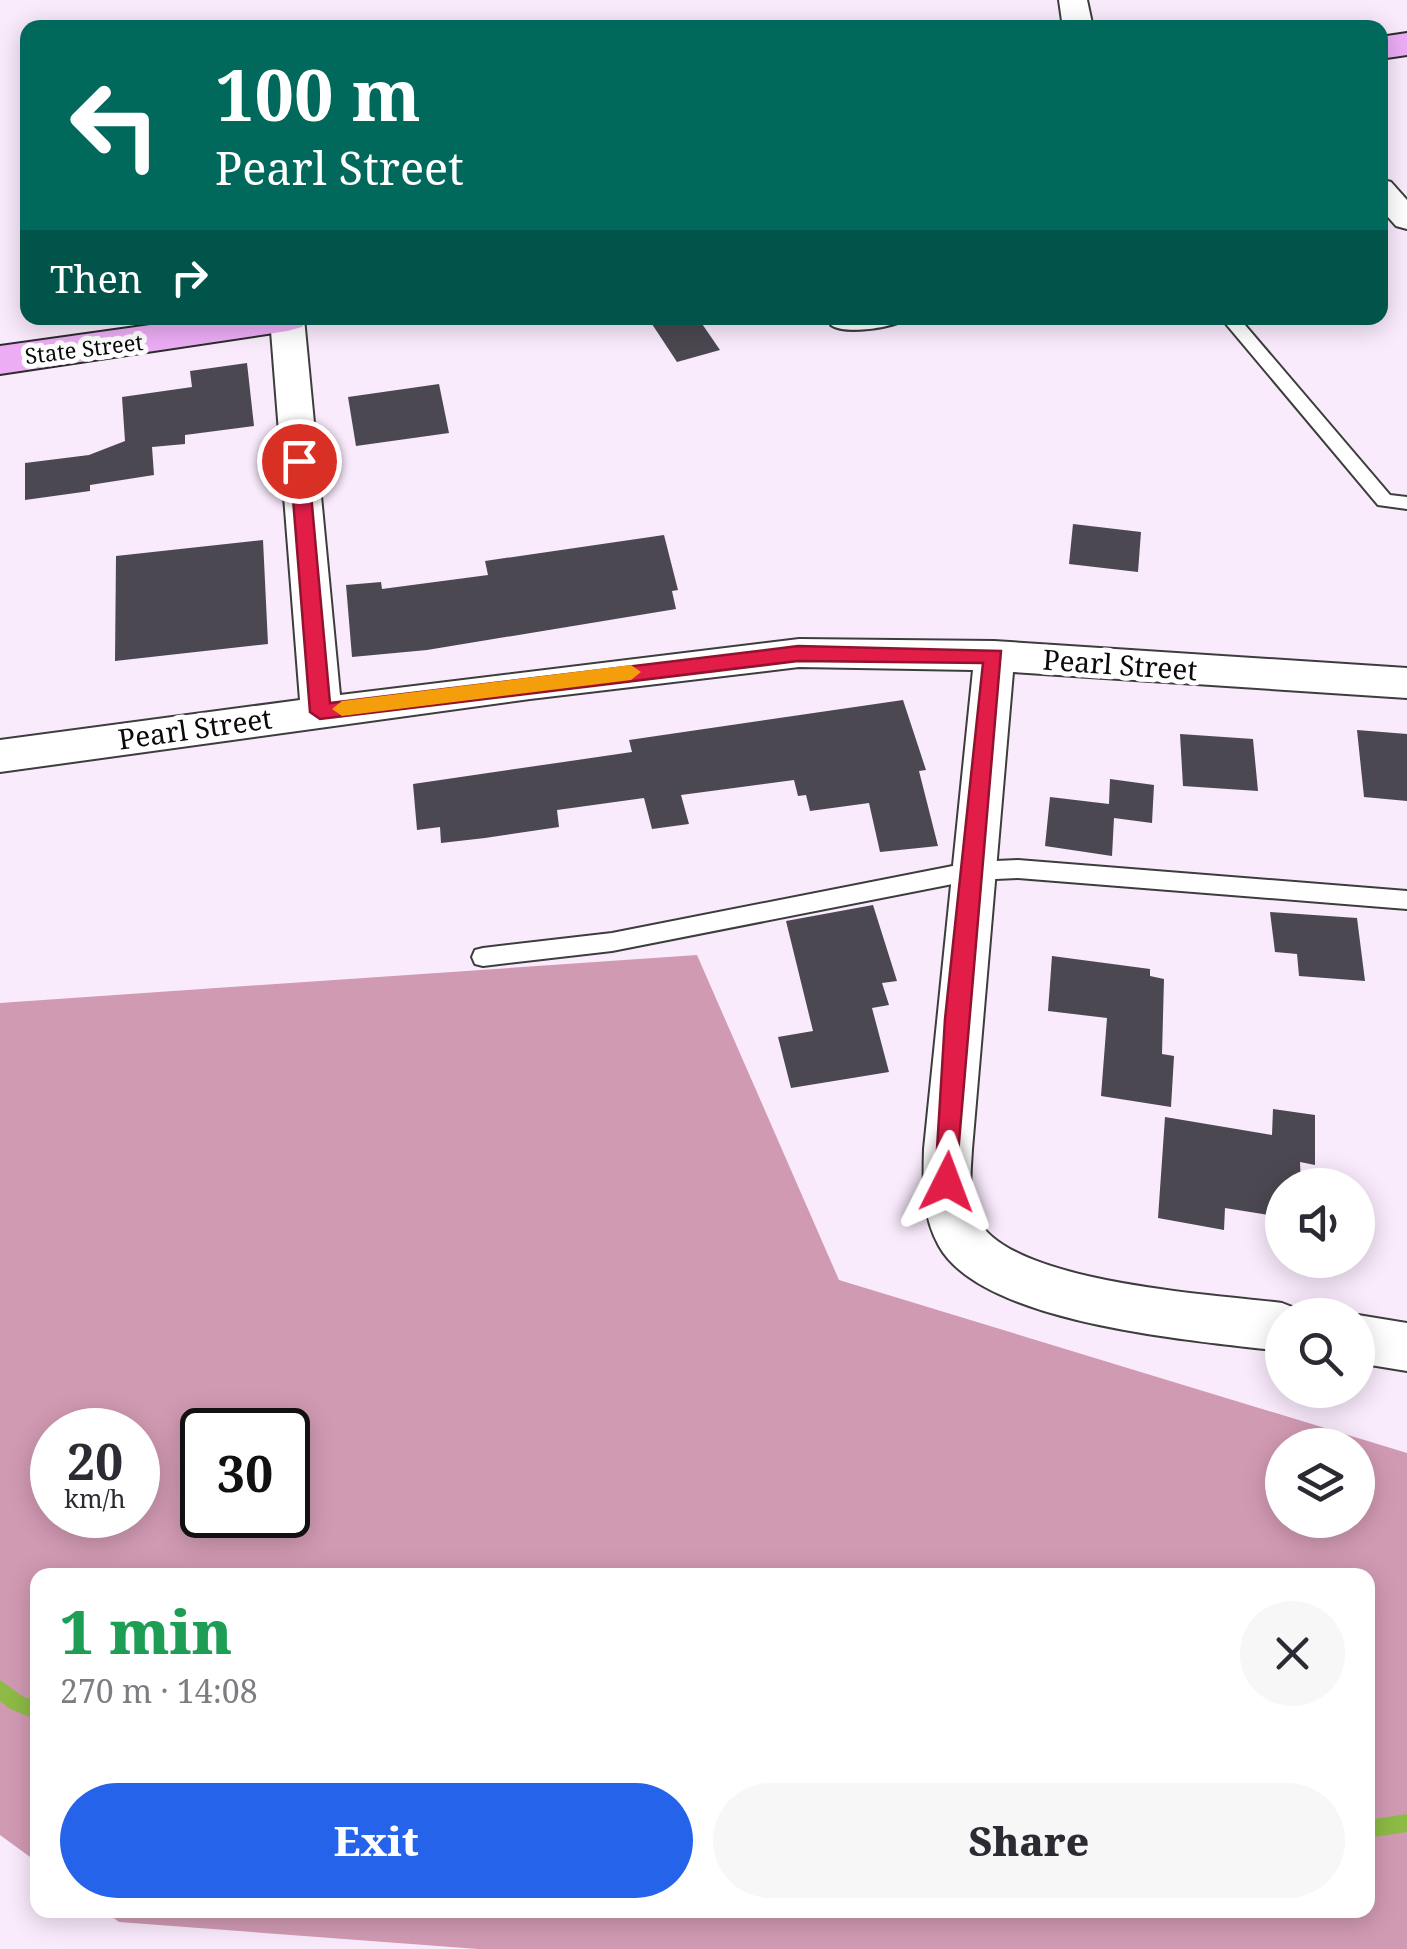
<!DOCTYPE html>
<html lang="en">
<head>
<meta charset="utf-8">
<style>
	:root { --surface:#fff; --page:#f7f7f7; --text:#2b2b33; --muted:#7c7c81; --accent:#2563eb }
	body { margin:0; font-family:"Noto Serif",serif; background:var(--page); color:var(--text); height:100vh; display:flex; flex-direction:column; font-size:38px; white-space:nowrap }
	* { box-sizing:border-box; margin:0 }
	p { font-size:32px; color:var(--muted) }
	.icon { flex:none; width:55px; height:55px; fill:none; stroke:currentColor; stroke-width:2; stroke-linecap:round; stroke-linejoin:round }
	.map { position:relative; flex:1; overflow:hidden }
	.panel { position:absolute; left:30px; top:1568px; width:1345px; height:350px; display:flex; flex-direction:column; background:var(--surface); border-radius:20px; box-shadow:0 5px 25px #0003 }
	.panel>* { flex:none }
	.banner { position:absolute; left:20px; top:20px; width:1368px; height:305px; border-radius:20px; box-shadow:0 5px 25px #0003; background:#00695c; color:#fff; overflow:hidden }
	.buttons { position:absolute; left:1265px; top:1168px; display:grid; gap:20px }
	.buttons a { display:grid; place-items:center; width:110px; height:110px; border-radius:50%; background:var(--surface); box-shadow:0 5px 25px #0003; font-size:50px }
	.speed { position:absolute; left:30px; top:1408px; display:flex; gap:20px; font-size:50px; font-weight:700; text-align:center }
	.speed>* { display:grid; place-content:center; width:130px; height:130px; border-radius:50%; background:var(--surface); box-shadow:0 5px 25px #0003; line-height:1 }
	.speed small { font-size:25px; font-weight:400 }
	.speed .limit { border:5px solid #111; border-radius:15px; background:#fff; color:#111 }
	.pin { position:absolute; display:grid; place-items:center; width:85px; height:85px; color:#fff; margin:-42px; border:5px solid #fff; border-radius:50%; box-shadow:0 2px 10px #0007 }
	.me { position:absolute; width:110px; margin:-55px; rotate:3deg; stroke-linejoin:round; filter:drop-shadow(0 0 8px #0008) }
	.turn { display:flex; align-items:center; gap:35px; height:210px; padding:0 30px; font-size:45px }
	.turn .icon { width:130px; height:130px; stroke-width:2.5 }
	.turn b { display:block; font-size:70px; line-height:85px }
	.then { display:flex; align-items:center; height:95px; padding:0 30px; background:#0003; gap:20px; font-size:38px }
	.round { display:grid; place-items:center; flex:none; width:105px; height:105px; border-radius:52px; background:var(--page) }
	.head { display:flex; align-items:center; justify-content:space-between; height:170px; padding:0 30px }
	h1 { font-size:60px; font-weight:800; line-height:75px; color:#1e9e55 }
	.action { display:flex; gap:20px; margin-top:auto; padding:20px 30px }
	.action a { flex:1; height:115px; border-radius:60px; background:var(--accent); color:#fff; font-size:40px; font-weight:800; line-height:115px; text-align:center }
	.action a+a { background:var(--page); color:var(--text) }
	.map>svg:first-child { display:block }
	.forest { fill:#d19ab3; fill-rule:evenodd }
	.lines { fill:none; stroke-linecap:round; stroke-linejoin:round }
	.stream { fill:#8dbb45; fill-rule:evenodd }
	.building { fill:#4c4851 }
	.service-casing { stroke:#3d3d3d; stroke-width:4 }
	.minor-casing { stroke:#3d3d3d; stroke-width:4 }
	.secondary-casing { stroke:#2c2c2c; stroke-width:4 }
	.service { fill:#fff; fill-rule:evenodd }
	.minor { fill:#fff; fill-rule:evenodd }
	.secondary { fill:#ecadf5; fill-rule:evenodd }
	.route { fill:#e11d48; stroke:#92132f; stroke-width:2.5 }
	.slow { fill:#f59e0b }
	.labels { text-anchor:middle; stroke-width:10; stroke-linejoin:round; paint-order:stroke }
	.far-street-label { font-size:22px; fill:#0a0a0a; stroke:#fff }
	.street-label { font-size:28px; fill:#0a0a0a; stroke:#fff }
</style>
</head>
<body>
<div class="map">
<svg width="1407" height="1949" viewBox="0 0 1407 1949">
	<rect width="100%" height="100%" fill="#f9eafc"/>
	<path class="forest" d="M 697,955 L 839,1280 L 1407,1453 L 1407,1949 L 478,1949 L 119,1922 L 103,1910 L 1368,1910 L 1368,1575 L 38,1575 L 37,1862 L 0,1835 L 0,1003 ZM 52,1430 L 138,1430 L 138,1515 L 52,1515 ZM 202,1430 L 288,1430 L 288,1515 L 202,1515 ZM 1282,1445 L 1358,1445 L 1358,1520 L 1282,1520 Z"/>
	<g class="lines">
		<g class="stream">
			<path d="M 0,1680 L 22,1696 L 38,1702 L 38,1720 L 10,1709 L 0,1701 Z"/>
			<path d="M 1407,1814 L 1407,1832 L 1368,1838 L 1368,1820 Z"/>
		</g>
	</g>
	<g class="building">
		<path d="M 648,318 L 698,318 L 720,350 L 677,362 Z"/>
		<path d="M 247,363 L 254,426 L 185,435 L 185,444 L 152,447 L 154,475 L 90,485 L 90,491 L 25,500 L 25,463 L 89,455 L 125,441 L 122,397 L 192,387 L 190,371 Z"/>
		<path d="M 439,384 L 449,433 L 356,446 L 348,397 Z"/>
		<path d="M 1073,524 L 1141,532 L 1138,572 L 1069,564 Z"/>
		<path d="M 664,535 L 678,590 L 672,591 L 676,609 L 427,650 L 352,657 L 346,585 L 381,582 L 382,589 L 488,575 L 485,561 Z"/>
		<path d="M 263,540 L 268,644 L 115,661 L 116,556 Z"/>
		<path d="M 903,700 L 926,770 L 919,771 L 938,846 L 880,852 L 869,803 L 810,811 L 806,795 L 798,796 L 794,780 L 681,795 L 689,824 L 652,829 L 644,798 L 557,810 L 559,827 L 485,838 L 441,843 L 440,827 L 417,830 L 413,784 L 632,752 L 629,740 Z"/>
		<path d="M 1357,730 L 1407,734 L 1407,801 L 1364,797 Z"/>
		<path d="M 1180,734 L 1253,739 L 1258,791 L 1183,786 Z"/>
		<path d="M 1110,779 L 1154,785 L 1152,823 L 1114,818 L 1112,856 L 1045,846 L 1050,797 L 1109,804 Z"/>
		<path d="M 873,905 L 897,981 L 882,983 L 889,1005 L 872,1008 L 889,1072 L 791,1088 L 778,1037 L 813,1031 L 786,921 Z"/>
		<path d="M 1270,912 L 1357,918 L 1365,981 L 1299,976 L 1297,954 L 1275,952 Z"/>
		<path d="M 1052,956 L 1150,969 L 1150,976 L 1164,979 L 1162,1054 L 1174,1056 L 1171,1107 L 1101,1096 L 1107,1018 L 1048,1011 Z"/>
		<path d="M 1273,1109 L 1315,1115 L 1315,1165 L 1300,1162 L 1301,1185 L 1282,1185 L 1282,1217 L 1225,1208 L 1224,1230 L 1158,1218 L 1165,1117 L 1272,1135 Z"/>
	</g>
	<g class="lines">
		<g class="service-casing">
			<g id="service">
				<path d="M 858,318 L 907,318 C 893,328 845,335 831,325 L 834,321 Z"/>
				<path d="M 1221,318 L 1239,318 L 1390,495 L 1407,497 L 1407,509 L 1378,505 Z"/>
				<path d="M 1018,860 L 1407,891 L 1407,909 L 1018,878 L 973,880 L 612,951 L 483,966 L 475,964 L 472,957 L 475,950 L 483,948 L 612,933 L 973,862 Z"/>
			</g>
		</g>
		<g class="minor-casing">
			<g id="minor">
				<path d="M 1059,0 L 1087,0 L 1093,28 L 1063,28 Z"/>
				<path d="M 1380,179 L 1391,182 L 1407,200 L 1407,229 L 1396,226 L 1380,208 Z"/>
				<path d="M 270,318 L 304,318 L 340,695 L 799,639 L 994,641 L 1407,668 L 1407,698 L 1013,672 L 972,1149 C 971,1170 967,1199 977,1218 C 1009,1284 1214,1294 1282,1303 L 1300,1310 L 1302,1315 L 1282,1315 L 1282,1351 C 1199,1341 983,1325 939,1246 C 922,1216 923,1183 924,1149 L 973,670 L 799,667 L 530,699 L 0,772 L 0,740 L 300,700 Z"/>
				<path d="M 1358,1315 L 1407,1323 L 1407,1371 L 1358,1363 Z"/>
			</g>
		</g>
		<g class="secondary-casing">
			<g id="secondary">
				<path d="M 1407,33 L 1407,55 L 1380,59 L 1380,37 Z"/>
				<path d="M 200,318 L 308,318 L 302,327 L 287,331 L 0,374 L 0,346 Z"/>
			</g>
		</g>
		<use href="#service" class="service"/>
		<use href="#minor" class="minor"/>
		<use href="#secondary" class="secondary"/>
	</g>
	<path class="route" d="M 299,455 L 308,461 L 330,703 L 798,646 L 1001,651 L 955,1189 L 947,1193 L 935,1182 L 945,1019 L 983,663 L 798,661 L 320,719 L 310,712 L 290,461 Z"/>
	<path class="slow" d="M 631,665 L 641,672 L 631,680 L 342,716 L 332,709 L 342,701 Z"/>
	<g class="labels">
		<g class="far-street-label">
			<text transform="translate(84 349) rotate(-7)" y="8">State Street</text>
		</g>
		<g class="street-label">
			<text transform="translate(1120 665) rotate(4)" y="10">Pearl Street</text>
			<text transform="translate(195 729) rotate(-8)" y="10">Pearl Street</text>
		</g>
	</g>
</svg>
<div class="buttons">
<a><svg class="icon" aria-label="sound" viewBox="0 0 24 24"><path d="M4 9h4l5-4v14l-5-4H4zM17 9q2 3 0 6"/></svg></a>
<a><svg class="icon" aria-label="search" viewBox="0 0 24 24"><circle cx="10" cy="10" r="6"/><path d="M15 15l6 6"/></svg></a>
<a><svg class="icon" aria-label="layers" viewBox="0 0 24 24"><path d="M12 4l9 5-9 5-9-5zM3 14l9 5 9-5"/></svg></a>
</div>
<div class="speed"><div>20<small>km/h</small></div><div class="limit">30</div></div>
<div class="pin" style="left:299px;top:461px;background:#d93025"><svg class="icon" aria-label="arrive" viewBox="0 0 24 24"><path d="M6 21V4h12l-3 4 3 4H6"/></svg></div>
<svg class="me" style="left:947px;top:1182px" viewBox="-20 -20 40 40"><path d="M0-17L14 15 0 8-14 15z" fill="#e11d48" stroke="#fff" stroke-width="4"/></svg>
<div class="banner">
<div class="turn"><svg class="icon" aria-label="left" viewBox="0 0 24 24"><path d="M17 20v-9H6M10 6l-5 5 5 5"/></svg><div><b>100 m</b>Pearl Street</div></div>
<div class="then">Then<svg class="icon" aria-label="right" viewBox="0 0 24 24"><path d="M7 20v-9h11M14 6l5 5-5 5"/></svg></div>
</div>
<section class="panel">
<div class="head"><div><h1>1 min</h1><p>270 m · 14:08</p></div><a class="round"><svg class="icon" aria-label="close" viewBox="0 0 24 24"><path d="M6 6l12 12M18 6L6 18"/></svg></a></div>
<div class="action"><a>Exit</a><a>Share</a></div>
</section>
</div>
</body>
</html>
